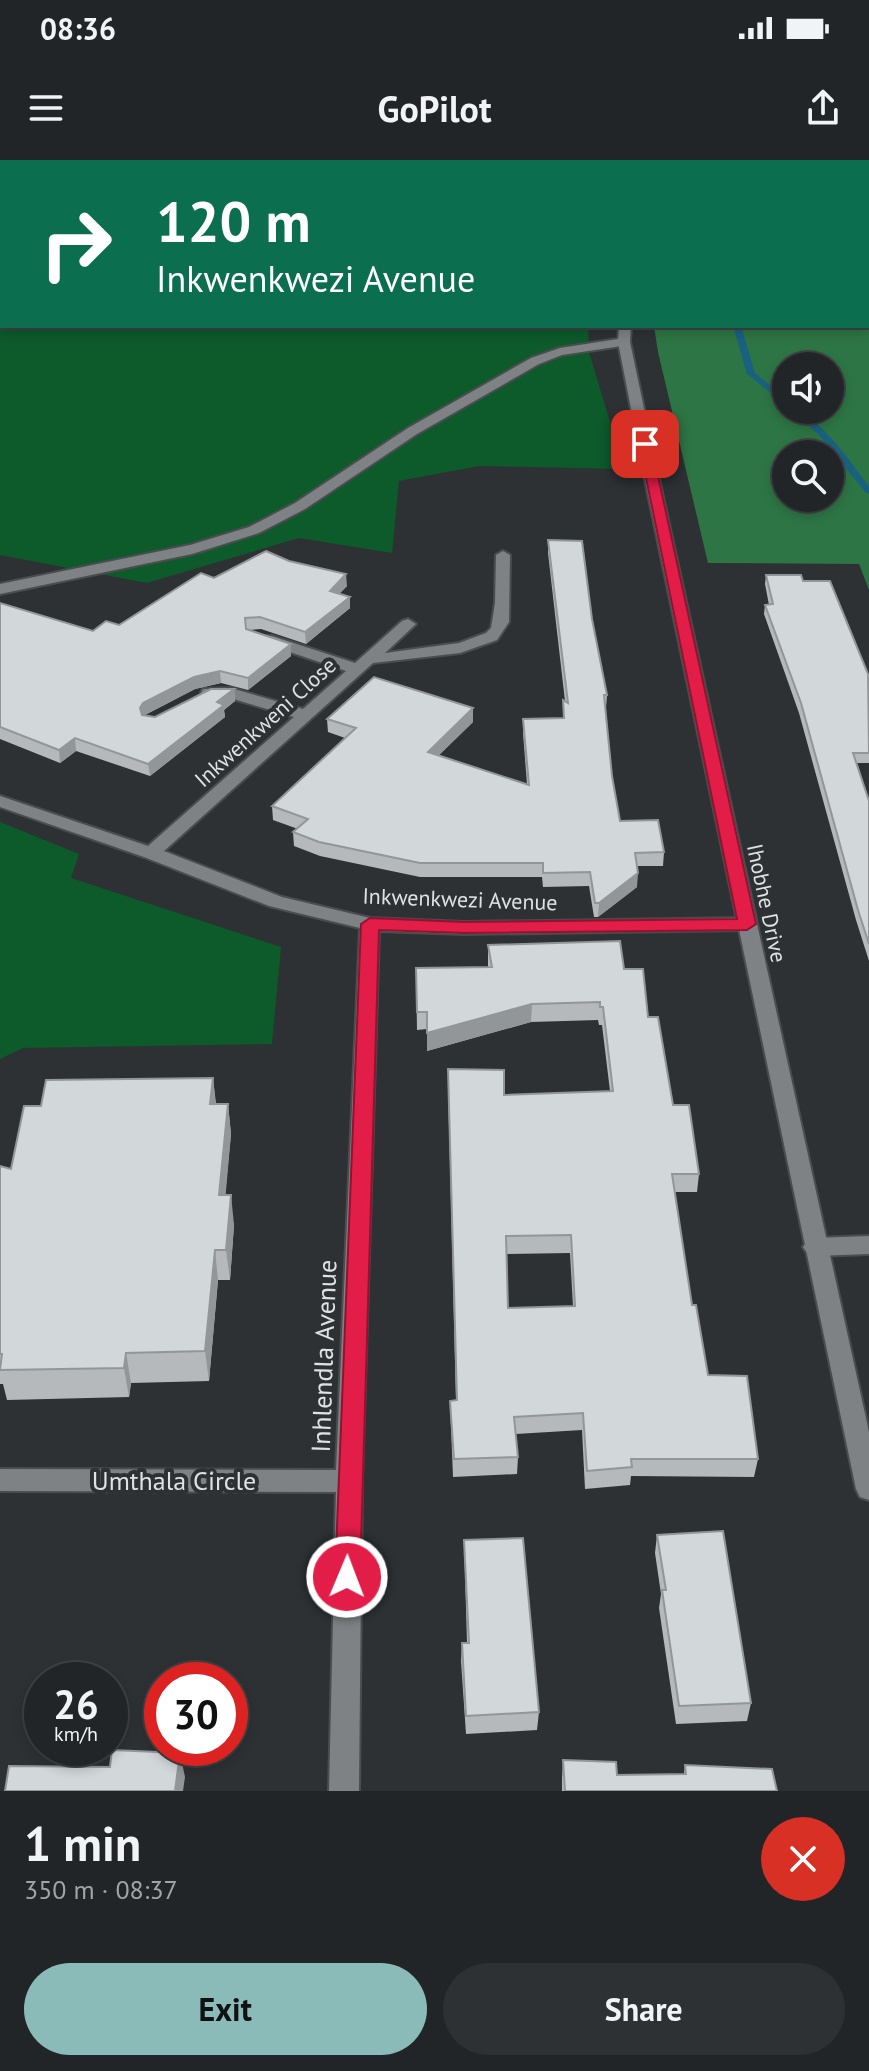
<!DOCTYPE html>
<html lang="en">
<head>
<meta charset="utf-8">
<style>
	:root { --surface:#222527; --page:#2e3133; --text:#f1f3f6; --muted:#a2a5a7; --line:#3f4244; --accent:#8bbbb9 }
	body { margin:0; font-family:"PT Sans",sans-serif; background:var(--page); color:var(--text); height:100vh; display:flex; flex-direction:column; font-size:30px; white-space:nowrap }
	* { box-sizing:border-box; margin:0 }
	p { font-size:26px; color:var(--muted) }
	.icon { flex:none; width:44px; height:44px; fill:none; stroke:currentColor; stroke-width:2; stroke-linecap:round; stroke-linejoin:round }
	.map { position:relative; height:1631px; overflow:hidden }
	.sheet { display:flex; flex-direction:column; background:var(--surface); flex:1 }
	.sheet>* { flex:none }
	.banner { position:absolute; left:0px; top:0px; width:870px; height:168px; box-shadow:0 4px 12px #0003,0 0 0 2px var(--line); background:#0b6e4f; color:#fff; overflow:hidden }
	.buttons { position:absolute; left:772px; top:192px; display:grid; gap:16px }
	.buttons a { display:grid; place-items:center; width:72px; height:72px; border-radius:50%; background:var(--surface); box-shadow:0 4px 12px #0003,0 0 0 2px var(--line); font-size:40px }
	.speed { position:absolute; left:24px; top:1502px; display:flex; gap:16px; font-size:40px; font-weight:700; text-align:center }
	.speed>* { display:grid; place-content:center; width:104px; height:104px; border-radius:50%; background:var(--surface); box-shadow:0 4px 12px #0003,0 0 0 2px var(--line); line-height:1 }
	.speed small { font-size:20px; font-weight:400 }
	.speed .limit { border:12px solid #d22; background:#fff; color:#111 }
	.pin { position:absolute; display:grid; place-items:center; width:68px; height:68px; color:#fff; margin:-34px; border-radius:16px; box-shadow:0 4px 12px #0006 }
	.me { position:absolute; width:88px; margin:-44px; rotate:1deg; stroke-linejoin:round; filter:drop-shadow(0 0 6px #0008) }
	.turn { display:flex; align-items:center; gap:28px; height:168px; padding:0 24px; font-size:36px }
	.turn .icon { width:104px; height:104px; stroke-width:2.5 }
	.turn b { display:block; font-size:56px; line-height:68px }
	.round { display:grid; place-items:center; flex:none; width:84px; height:84px; border-radius:42px; background:var(--page) }
	.overview { display:flex; align-items:center; justify-content:space-between; height:136px; padding:0 24px }
	h1 { font-size:48px; font-weight:800; line-height:60px }
	.button { display:flex; gap:16px; margin-top:auto; padding:16px 24px }
	.button a { flex:1; height:92px; border-radius:48px; background:var(--accent); color:#111; font-size:32px; font-weight:800; line-height:92px; text-align:center }
	.button a+a { background:var(--page); color:var(--text) }
	.status { display:flex; justify-content:space-between; align-items:center; height:56px; padding:0 40px; background:var(--surface); direction:ltr }
	.status svg { height:22px; fill:currentColor }
	header { display:flex; justify-content:space-between; align-items:center; height:104px; padding:0 24px; background:var(--surface); font-size:36px; font-weight:800 }
	.map>svg:first-child { display:block }
	.green { fill:#0d5a2b }
	.forest { fill:#2d7544; fill-rule:evenodd }
	.lines { fill:none; stroke-linecap:round; stroke-linejoin:round }
	.stream { fill:#1a6181; fill-rule:evenodd }
	.minor-casing { stroke:#4a4d4f; stroke-width:4 }
	.tertiary-casing { stroke:#4a4d4f; stroke-width:4 }
	.minor { fill:#7e8285; fill-rule:evenodd }
	.tertiary { fill:#7e8285; fill-rule:evenodd }
	.wall { fill:#b5b9bb; fill-rule:evenodd }
	.shaded-wall { fill:#939699 }
	.building { fill:#d2d7da; stroke:#939699; stroke-width:2; fill-rule:evenodd }
	.route { fill:#e11d48; stroke:#92132f; stroke-width:2 }
	.labels { text-anchor:middle; stroke-width:8; stroke-linejoin:round; paint-order:stroke }
	.street-label { font-size:22px; fill:#dfe1e3; stroke:#2d3134 }
	.near-street-label { font-size:26px; fill:#dfe1e3; stroke:#2d3134 }
</style>
</head>
<body>
<div class="status"><b>08:36</b><svg viewBox="0 0 49 12"><path d="M0 12V9h3v3zM5 12V6h3v6zM10 12V3h3v9zM15 12V0h3v12zM26 1h20v11H26zM47 4h2v5h-2z"/></svg></div>
<header><svg class="icon" aria-label="menu" viewBox="0 0 24 24"><path d="M4 6h16M4 12h16M4 18h16"/></svg>GoPilot<svg class="icon" aria-label="share" viewBox="0 0 24 24"><path d="M12 15V3M7 8l5-5 5 5M5 13v7h14v-7"/></svg></header>
<div class="map">
<svg width="869" height="1631" viewBox="0 0 869 1631">
	<rect width="100%" height="100%" fill="#2d3134"/>
	<g class="green">
		<path d="M 177,0 L 716,0 L 172,2 Z"/>
		<path d="M 0,24 L 2,166 L 588,166 L 589,192 L 624,309 L 479,306 L 399,321 L 392,393 L 299,378 L 147,423 L 0,395 Z"/>
		<path d="M 0,662 L 79,694 L 71,718 L 281,787 L 272,884 L 23,888 L 0,899 Z"/>
	</g>
	<path class="forest" d="M 780,0 L 869,0 L 869,430 L 859,404 L 708,403 L 658,192 L 654,166 L 868,166 L 868,2 L 777,2 ZM 786,206 L 830,206 L 830,250 L 786,250 ZM 786,294 L 830,294 L 830,338 L 786,338 Z"/>
	<g class="lines">
		<g class="stream">
			<path d="M 421,0 L 438,0 L 434,2 L 417,2 Z"/>
			<rect x="815" y="0" width="6" height="2"/>
			<rect x="0" y="142" width="2" height="4"/>
			<path d="M 733,166 L 741,166 L 755,213 L 786,239 L 786,245 L 747,214 Z"/>
			<path d="M 790,250 C 816,250 853,306 869,326 L 869,334 L 866,333 L 818,274 Z"/>
		</g>
		<g class="minor-casing">
			<g id="minor">
				<path d="M 624,178 L 630,182 L 628,185 L 562,195 L 539,204 L 417,274 L 305,349 L 259,373 L 192,394 L 0,434 L 0,424 L 190,385 L 249,367 L 295,343 L 408,268 L 531,198 L 560,188 Z"/>
				<path d="M 503,391 L 510,395 L 509,462 L 497,480 L 460,493 L 373,503 L 164,691 L 282,737 L 370,758 L 464,762 L 747,758 L 757,764 L 747,770 L 464,774 L 379,771 L 362,1321 L 359,1631 L 329,1631 L 336,1332 L 0,1331 L 0,1309 L 336,1310 L 360,768 L 269,746 L 144,697 L 0,647 L 0,636 L 148,686 L 294,557 L 230,538 L 203,537 L 201,533 L 203,529 L 231,528 L 303,549 L 346,511 L 260,482 L 260,476 L 272,476 L 355,503 L 402,461 L 408,459 L 416,464 L 385,493 L 459,483 L 486,473 L 491,468 L 495,443 L 496,395 Z"/>
				<path d="M 869,1076 L 869,1094 L 815,1096 L 807,1093 L 803,1087 L 807,1081 L 815,1078 Z"/>
			</g>
		</g>
		<g class="tertiary-casing">
			<g id="tertiary">
				<path d="M 744,0 L 755,0 L 743,2 Z"/>
				<path d="M 619,166 L 631,166 L 630,182 L 657,310 L 869,1272 L 869,1340 L 860,1337 L 856,1329 L 643,310 L 618,182 Z"/>
			</g>
		</g>
		<use href="#minor" class="minor"/>
		<use href="#tertiary" class="tertiary"/>
	</g>
	<g class="wall">
		<path d="M 548,380 L 592,459 L 607,535 L 606,548 L 605,548 L 612,616 L 620,661 L 664,692 L 663,706 L 637,706 L 637,727 L 598,757 L 594,757 L 589,726 L 543,727 L 542,717 L 420,717 L 320,696 L 294,686 L 293,672 L 298,669 L 273,660 L 272,646 L 345,578 L 328,572 L 327,559 L 473,562 L 439,595 L 527,624 L 523,573 L 523,559 L 563,558 L 563,540 L 565,541 L 548,393 Z"/>
		<path d="M 766,415 L 803,421 L 869,516 L 869,603 L 857,603 L 869,641 L 869,801 L 856,760 L 799,553 L 764,454 L 765,445 L 769,445 L 765,424 Z"/>
		<path d="M 214,418 L 347,426 L 339,434 L 350,448 L 306,484 L 261,469 L 248,470 L 291,484 L 291,496 L 248,530 L 221,523 L 195,529 L 145,555 L 155,557 L 234,529 L 235,541 L 224,550 L 225,557 L 150,616 L 76,591 L 60,603 L 0,579 L 0,443 L 93,471 L 119,465 Z"/>
		<path d="M 488,785 L 624,809 L 648,857 L 673,945 L 699,1014 L 697,1032 L 675,1032 L 692,1145 L 708,1215 L 758,1299 L 754,1317 L 631,1316 L 630,1325 L 585,1329 L 582,1270 L 516,1274 L 518,1297 L 517,1314 L 453,1317 L 450,1241 L 456,1240 L 448,927 L 504,935 L 610,931 L 602,865 L 599,865 L 598,860 L 531,862 L 427,891 L 427,869 L 417,870 L 416,808 L 488,807 ZM 570,1093 L 573,1146 L 508,1148 L 507,1094 Z"/>
		<path d="M 213,918 L 216,944 L 228,944 L 231,974 L 225,1035 L 234,1065 L 230,1120 L 218,1120 L 209,1221 L 131,1223 L 129,1237 L 7,1240 L 3,1224 L 0,1224 L 0,1006 L 11,1009 L 41,946 Z"/>
		<path d="M 657,1375 L 751,1543 L 747,1561 L 676,1564 L 659,1448 L 661,1434 L 655,1393 Z"/>
		<path d="M 464,1380 L 539,1552 L 537,1570 L 466,1574 L 461,1501 L 462,1483 L 467,1483 Z"/>
		<path d="M 563,1600 L 617,1615 L 684,1614 L 685,1605 L 777,1631 L 562,1631 L 562,1618 Z"/>
	</g>
	<g class="shaded-wall">
		<path d="M 346,414 L 347,426 L 330,443 L 330,431 Z"/>
		<path d="M 350,437 L 350,448 L 306,484 L 305,472 Z"/>
		<path d="M 291,484 L 291,496 L 248,530 L 248,518 Z"/>
		<path d="M 220,511 L 221,523 L 195,529 L 145,555 L 141,561 L 140,548 L 143,543 L 194,517 Z"/>
		<path d="M 234,529 L 235,541 L 224,550 L 225,557 L 150,616 L 148,604 Z"/>
		<path d="M 473,548 L 473,562 L 428,606 L 428,592 Z"/>
		<path d="M 75,578 L 76,591 L 60,603 L 59,590 Z"/>
		<path d="M 638,713 L 637,727 L 598,757 L 599,743 Z"/>
		<path d="M 532,844 L 531,862 L 427,891 L 427,873 Z"/>
		<path d="M 213,918 L 216,948 L 210,944 Z"/>
		<path d="M 228,944 L 231,974 L 223,1065 L 219,1035 Z"/>
		<path d="M 231,1035 L 234,1065 L 230,1120 L 226,1090 Z"/>
		<path d="M 215,1090 L 218,1120 L 209,1221 L 205,1191 Z"/>
		<path d="M 126,1193 L 131,1223 L 129,1237 L 124,1208 Z"/>
		<path d="M 180,1593 L 185,1617 L 183,1631 L 175,1631 Z"/>
	</g>
	<g class="building">
		<path d="M 548,380 L 582,381 L 592,459 L 607,535 L 604,535 L 612,616 L 620,661 L 658,660 L 664,692 L 635,693 L 638,713 L 599,743 L 595,743 L 590,712 L 543,713 L 543,703 L 420,703 L 319,682 L 293,672 L 308,659 L 272,646 L 356,568 L 327,559 L 374,517 L 473,548 L 428,592 L 529,625 L 523,559 L 564,558 L 563,540 L 568,543 Z"/>
		<path d="M 266,391 L 289,401 L 346,414 L 330,431 L 350,437 L 305,472 L 260,457 L 245,458 L 246,469 L 291,484 L 248,518 L 220,511 L 194,517 L 143,543 L 140,548 L 142,555 L 155,557 L 211,529 L 234,529 L 217,542 L 224,545 L 148,604 L 75,578 L 59,590 L 0,567 L 0,443 L 93,471 L 106,461 L 119,465 L 201,413 L 214,418 Z"/>
		<path d="M 766,415 L 801,415 L 803,421 L 830,421 L 868,514 L 869,593 L 853,593 L 869,641 L 869,784 L 858,750 L 801,543 L 765,445 L 773,444 Z"/>
		<path d="M 620,781 L 624,809 L 643,809 L 648,857 L 658,857 L 673,945 L 689,945 L 699,1014 L 672,1014 L 692,1145 L 696,1145 L 708,1215 L 747,1216 L 758,1299 L 631,1299 L 632,1307 L 587,1311 L 583,1253 L 514,1257 L 518,1297 L 454,1299 L 450,1241 L 457,1240 L 448,909 L 504,910 L 504,935 L 613,931 L 603,847 L 600,847 L 600,842 L 532,844 L 427,873 L 427,852 L 417,852 L 416,808 L 492,807 L 488,785 ZM 571,1075 L 575,1146 L 508,1148 L 506,1076 Z"/>
		<path d="M 213,918 L 210,944 L 228,944 L 219,1035 L 231,1035 L 226,1090 L 215,1090 L 205,1191 L 126,1193 L 124,1208 L 0,1210 L 2,1194 L 0,1194 L 0,1006 L 11,1009 L 24,946 L 41,946 L 46,920 Z"/>
		<path d="M 723,1371 L 751,1543 L 679,1546 L 662,1430 L 666,1430 L 657,1375 Z"/>
		<path d="M 523,1378 L 539,1552 L 466,1556 L 462,1483 L 469,1483 L 464,1380 Z"/>
		<path d="M 112,1590 L 180,1593 L 175,1631 L 5,1631 L 9,1606 L 110,1607 Z"/>
		<path d="M 563,1600 L 616,1602 L 617,1615 L 686,1614 L 685,1605 L 772,1609 L 777,1631 L 565,1631 Z"/>
	</g>
	<path class="route" d="M 645,280 L 651,284 L 756,764 L 747,770 L 464,773 L 379,770 L 360,1417 L 356,1424 L 347,1428 L 338,1424 L 335,1417 L 361,764 L 370,758 L 464,762 L 737,759 L 639,284 Z"/>
	<g class="labels">
		<g class="street-label">
			<text transform="translate(265 562) rotate(-42)" y="8">Inkwenkweni Close</text>
			<text transform="translate(460 739) rotate(2)" y="8">Inkwenkwezi Avenue</text>
			<text transform="translate(767 743) rotate(78)" y="8">Ihobhe Drive</text>
		</g>
		<g class="near-street-label">
			<text transform="translate(324 1196) rotate(-88)" y="9">Inhlendla Avenue</text>
			<text x="174" y="1330">Umthala Circle</text>
		</g>
	</g>
</svg>
<div class="buttons">
<a><svg class="icon" aria-label="sound" viewBox="0 0 24 24"><path d="M4 9h4l5-4v14l-5-4H4zM17 9q2 3 0 6"/></svg></a>
<a><svg class="icon" aria-label="search" viewBox="0 0 24 24"><circle cx="10" cy="10" r="6"/><path d="M15 15l6 6"/></svg></a>
</div>
<div class="speed"><div>26<small>km/h</small></div><div class="limit">30</div></div>
<div class="pin" style="left:645px;top:284px;background:#d93025"><svg class="icon" aria-label="arrive" viewBox="0 0 24 24"><path d="M6 21V4h12l-3 4 3 4H6"/></svg></div>
<svg class="me" style="left:347px;top:1417px" viewBox="-20 -20 40 40"><circle r="17" fill="#e11d48" stroke="#fff" stroke-width="3"/><path d="M0-11L8 9 0 5-8 9z" fill="#fff"/></svg>
<div class="banner">
<div class="turn"><svg class="icon" aria-label="right" viewBox="0 0 24 24"><path d="M7 20v-9h11M14 6l5 5-5 5"/></svg><div><b>120 m</b>Inkwenkwezi Avenue</div></div>
</div>
</div>
<section class="sheet">
<div class="overview"><div><h1>1 min</h1><p>350 m · 08:37</p></div><a class="round" style="background:#d93025;color:#fff"><svg class="icon" aria-label="close" viewBox="0 0 24 24"><path d="M6 6l12 12M18 6L6 18"/></svg></a></div>
<div class="button"><a>Exit</a><a>Share</a></div>
</section>
</body>
</html>
